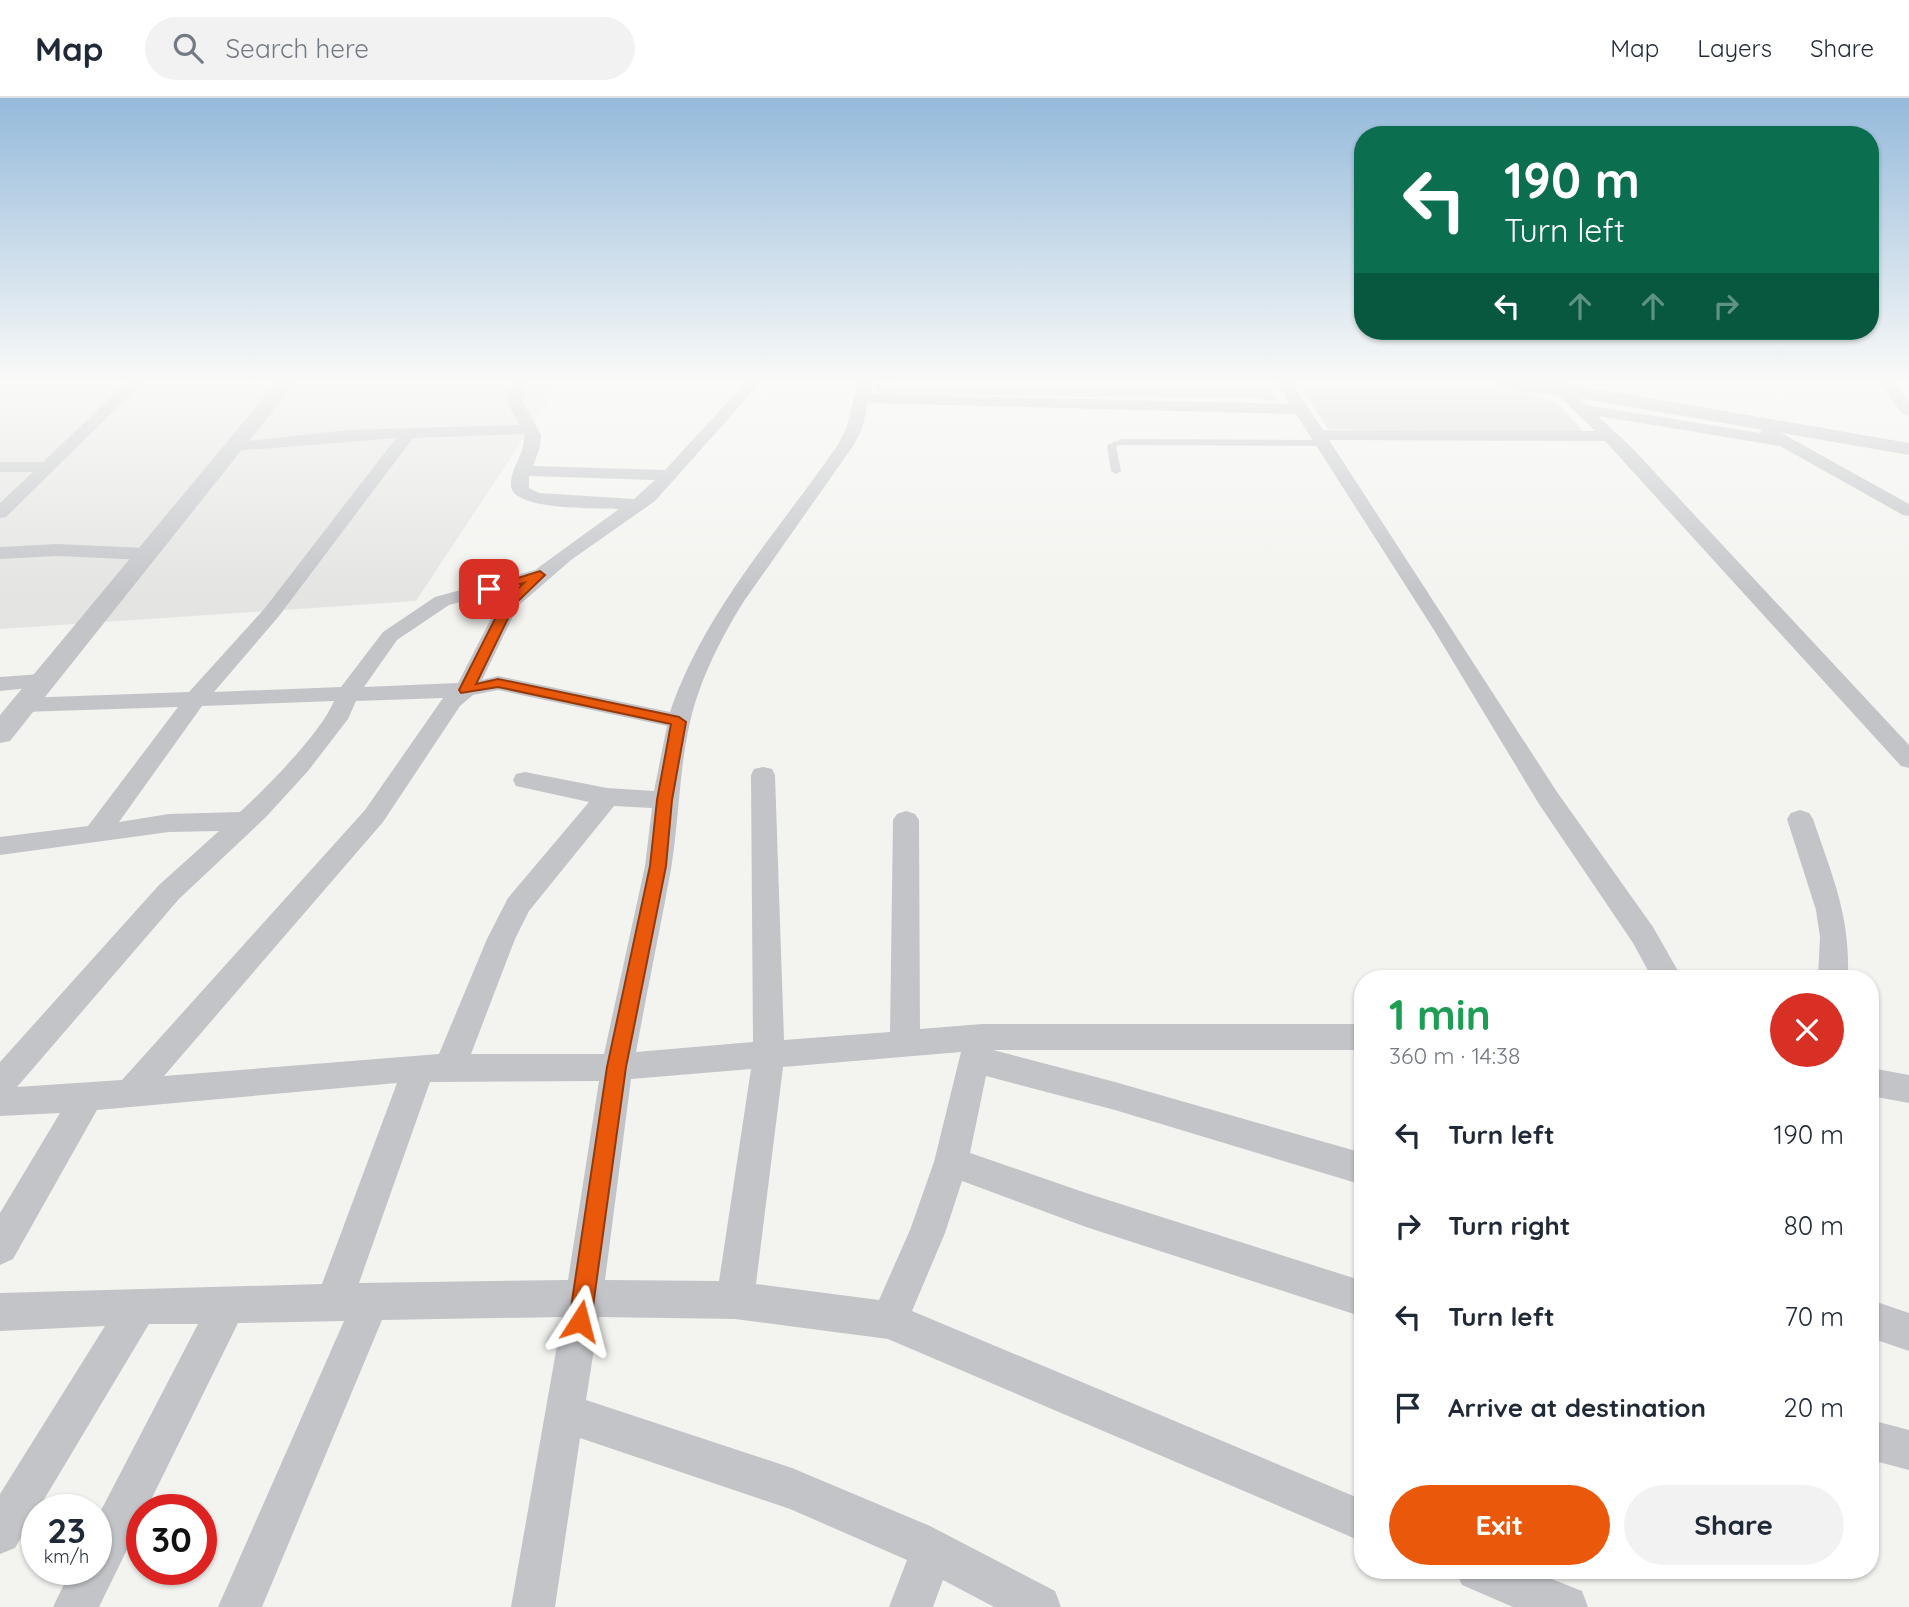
<!DOCTYPE html>
<html lang="en">
<head>
<meta charset="utf-8">
<style>
	:root { --surface:#fff; --page:#f2f2f3; --text:#1f2937; --muted:#747a83; --line:#e0e1e3; --accent:#ea580c }
	body { margin:0; font-family:Quicksand,sans-serif; background:var(--page); color:var(--text); height:100vh; display:flex; flex-direction:column; font-size:26px; white-space:nowrap }
	* { box-sizing:border-box; margin:0 }
	p { font-size:23px; color:var(--muted) }
	.icon { flex:none; width:38px; height:38px; fill:none; stroke:currentColor; stroke-width:2; stroke-linecap:round; stroke-linejoin:round }
	.map { position:relative; flex:1; overflow:hidden }
	.sheet { position:absolute; left:1354px; top:872px; width:525px; height:609px; display:flex; flex-direction:column; background:var(--surface); border-radius:28px; box-shadow:0 2px 5px #0004 }
	.sheet>* { flex:none }
	.guide { position:absolute; left:1354px; top:28px; width:525px; height:214px; border-radius:28px; box-shadow:0 2px 5px #0004; background:#0b6e4f; color:#fff; overflow:hidden }
	.speed { position:absolute; left:21px; top:1396px; display:flex; gap:14px; font-size:35px; font-weight:700; text-align:center }
	.speed>* { display:grid; place-content:center; width:91px; height:91px; border-radius:50%; background:var(--surface); box-shadow:0 2px 5px #0004; line-height:1 }
	.speed small { font-size:18px; font-weight:400 }
	.speed .limit { border:10px solid #d22; background:#fff; color:#111 }
	.pin { position:absolute; display:grid; place-items:center; width:60px; height:60px; color:#fff; margin:-30px; border-radius:14px; box-shadow:0 4px 10px #0006 }
	.me { position:absolute; width:77px; margin:-38px; rotate:9deg; stroke-linejoin:round; filter:drop-shadow(0 0 5px #0008) }
	.turn { display:flex; align-items:center; gap:24px; height:147px; padding:0 35px; font-size:32px }
	.turn .icon { width:91px; height:91px; stroke-width:2.5 }
	.turn b { display:block; font-size:49px; line-height:60px }
	.lanes { display:flex; align-items:center; height:66px; padding:0 35px; background:#0003; justify-content:center; gap:35px; direction:ltr }
	.lanes .off { opacity:.35 }
	.round { display:grid; place-items:center; flex:none; width:74px; height:74px; border-radius:37px; background:var(--page) }
	.summary { display:flex; align-items:center; justify-content:space-between; height:119px; padding:0 35px }
	h1 { font-size:42px; font-weight:700; line-height:52px; color:#1e9e55 }
	.action { display:flex; gap:14px; margin-top:auto; padding:14px 35px }
	.action a { flex:1; height:80px; border-radius:42px; background:var(--accent); color:#fff; font-size:28px; font-weight:700; line-height:80px; text-align:center }
	.action a+a { background:var(--page); color:var(--text) }
	ul { padding:0; list-style:none }
	li { display:flex; align-items:center; gap:21px; height:91px; padding:0 35px }
	li div { flex:1 }
	li b { display:block; font-size:26px }
	li em { font-style:normal }
	header { display:flex; align-items:center; gap:42px; box-sizing:border-box; height:98px; padding:0 35px; background:var(--surface); border-bottom:2px solid var(--line) }
	header strong { font-size:33px }
	nav { display:flex; gap:38px; margin-inline-start:auto; font-size:24px }
	.search { width:490px; height:63px; background:var(--page); display:flex; align-items:center; gap:18px; box-sizing:border-box; padding:0 24px; border-radius:38px; color:var(--muted); font-size:26px }
	.map>svg:first-child { display:block }
	.built { fill:#e4e5e3 }
	.green { fill:#d4dad1 }
	.lines { fill:none; stroke-linecap:round; stroke-linejoin:round }
	.service { fill:#c2c4c8; fill-rule:evenodd }
	.minor { fill:#c2c4c8; fill-rule:evenodd }
	.tertiary { fill:#c2c4c8; fill-rule:evenodd }
	.route { fill:#ea580c; stroke:#983908; stroke-width:2 }
</style>
</head>
<body>
<header>
<strong>Map</strong>
<div class="search"><svg class="icon" aria-label="search" viewBox="0 0 24 24"><circle cx="10" cy="10" r="6"/><path d="M15 15l6 6"/></svg>Search here</div>
<nav><a>Map</a><a>Layers</a><a>Share</a></nav>
</header>
<div class="map">
<svg width="1909" height="1509" viewBox="0 0 1909 1509">
	<rect width="100%" height="100%" fill="#f3f4f0"/>
	<path class="built" d="M 0,285 L 560,285 L 416,503 L 0,531 Z"/>
	<g class="green">
		<path d="M 877,285 L 1266,288 L 1277,304 L 1259,300 L 877,296 Z"/>
		<path d="M 1301,289 L 1522,293 L 1557,305 L 1584,334 L 1328,331 Z"/>
	</g>
	<g class="lines">
		<path class="service" d="M 1122,341 L 1323,342 L 1327,345 L 1323,348 L 1122,347 L 1116,348 L 1121,373 L 1116,376 L 1111,373 L 1107,347 Z"/>
		<g class="minor">
			<path d="M 126,285 L 142,285 L 6,419 L 0,420 L 0,405 L 33,374 L 0,374 L 0,364 L 43,364 Z"/>
			<path d="M 512,285 L 526,285 L 523,305 L 541,337 L 540,349 L 533,368 L 665,372 L 745,285 L 760,285 L 655,403 L 571,462 L 518,508 L 482,582 L 498,578 L 670,614 C 705,512 777,435 837,348 L 846,331 L 858,285 L 872,285 L 870,296 L 1290,306 L 1277,285 L 1292,285 L 1323,332 L 1595,333 L 1556,295 L 1552,285 L 1567,285 L 1568,290 L 1586,307 L 1760,335 L 1762,331 L 1774,331 L 1909,406 L 1909,418 L 1903,417 L 1780,348 L 1598,318 L 1633,351 L 1909,647 L 1909,670 L 1901,668 L 1605,343 L 1329,342 L 1557,694 L 1653,829 L 1682,880 L 1652,880 L 1633,845 L 1539,706 L 1434,532 L 1296,316 L 868,305 L 862,331 L 853,348 L 744,503 C 721,540 700,581 690,624 C 679,672 679,722 671,771 C 660,832 647,893 636,954 L 753,944 L 751,677 L 754,671 L 763,669 L 772,671 L 775,677 L 784,942 L 890,934 L 893,722 L 897,716 L 906,713 L 915,716 L 919,722 L 920,931 L 982,926 L 1363,926 L 1363,952 L 993,952 L 1115,984 L 1363,1055 L 1363,1087 L 1115,1012 L 986,978 L 970,1055 L 1086,1095 L 1363,1183 L 1363,1219 L 1086,1129 L 962,1083 L 945,1135 L 912,1213 L 1363,1402 L 1363,1444 L 888,1241 L 735,1221 L 599,1219 L 586,1302 L 792,1370 L 930,1428 L 1055,1493 L 1061,1509 L 994,1509 L 943,1482 L 933,1509 L 889,1509 L 907,1462 L 790,1411 L 580,1340 L 555,1509 L 511,1509 L 562,1219 L 382,1222 L 262,1509 L 218,1509 L 344,1223 L 238,1225 L 146,1412 L 142,1412 L 142,1421 L 99,1509 L 53,1509 L 71,1472 L 96,1472 L 96,1422 L 198,1226 L 149,1226 L 15,1450 L 0,1456 L 0,1396 L 105,1228 L 0,1233 L 0,1195 L 322,1186 L 397,985 L 97,1012 L 13,1161 L 0,1167 L 0,1115 L 60,1015 L 0,1018 L 0,964 L 159,787 L 219,733 L 169,734 L 0,757 L 0,739 L 88,728 L 178,609 L 22,614 L 14,612 L 11,607 L 14,602 L 22,600 L 189,594 L 265,510 L 396,340 L 234,353 L 228,351 L 226,348 L 228,345 L 349,332 L 520,327 L 507,305 ZM 524,336 C 526,356 510,369 511,388 C 513,413 600,410 619,411 L 535,472 L 435,499 L 383,534 L 341,589 L 214,594 L 279,518 L 413,340 ZM 529,378 L 655,382 L 634,401 L 539,395 L 529,390 ZM 516,489 L 499,505 L 458,585 L 364,589 L 397,542 L 449,507 ZM 498,592 L 667,628 L 654,693 L 607,690 L 525,674 L 516,676 L 513,682 L 516,688 L 589,704 L 508,800 L 487,841 L 439,956 L 164,978 L 383,724 L 460,608 L 473,597 ZM 443,600 L 365,712 L 122,982 L 17,989 L 179,801 L 266,719 L 308,673 L 348,621 L 356,603 ZM 334,603 C 321,635 266,690 240,714 L 169,716 L 119,724 L 202,608 ZM 614,708 L 652,710 L 645,768 L 604,956 L 471,956 L 515,841 L 529,813 ZM 961,954 L 934,1064 L 910,1132 L 879,1202 L 756,1186 L 783,969 ZM 751,971 L 719,1183 L 605,1182 L 631,981 ZM 599,983 L 568,1182 L 359,1185 L 430,984 Z"/>
			<path d="M 1878,285 L 1893,285 L 1909,303 L 1909,318 L 1903,316 Z"/>
			<path d="M 57,446 L 146,450 L 156,456 L 146,462 L 57,458 L 0,461 L 0,449 Z"/>
			<path d="M 41,576 L 49,578 L 52,583 L 49,588 L 0,593 L 0,579 Z"/>
			<path d="M 1800,712 L 1809,715 L 1813,721 C 1833,780 1850,817 1848,880 L 1818,880 L 1820,839 L 1816,812 L 1787,721 L 1791,715 Z"/>
			<path d="M 1871,970 L 1909,977 L 1909,1005 L 1871,998 Z"/>
			<path d="M 1871,1202 L 1909,1215 L 1909,1253 L 1871,1240 Z"/>
			<path d="M 1871,1322 L 1909,1332 L 1909,1372 L 1871,1362 Z"/>
			<path d="M 1455,1472 L 1529,1472 L 1582,1493 L 1588,1509 L 1513,1509 L 1462,1487 Z"/>
		</g>
		<g class="tertiary">
			<path d="M 276,285 L 295,285 L 10,643 L 0,645 L 0,617 Z"/>
			<path d="M 1495,285 L 1552,285 L 1585,289 L 1909,345 L 1909,357 L 1585,301 L 1504,291 Z"/>
		</g>
	</g>
	<linearGradient id="sky" x2="0" y2="1"><stop stop-color="#95badb"/><stop offset="0.57" stop-color="#fafaf8"/><stop offset="1" stop-color="#fafaf8" stop-opacity="0"/></linearGradient>
	<rect width="1909" height="496" fill="url(#sky)"/>
	<path class="route" d="M 540,473 L 545,477 L 515,506 L 476,586 L 498,581 L 679,619 L 686,624 L 672,702 L 666,768 L 626,969 L 591,1223 L 588,1231 L 580,1234 L 572,1231 L 569,1223 L 607,969 L 650,768 L 657,702 L 671,626 L 498,589 L 461,595 L 459,592 L 503,505 L 524,485 L 489,494 L 483,491 Z"/>
</svg>
<div class="speed"><div>23<small>km/h</small></div><div class="limit">30</div></div>
<div class="pin" style="left:489px;top:491px;background:#d93025"><svg class="icon" aria-label="arrive" viewBox="0 0 24 24"><path d="M6 21V4h12l-3 4 3 4H6"/></svg></div>
<svg class="me" style="left:580px;top:1223px" viewBox="-20 -20 40 40"><path d="M0-17L14 15 0 8-14 15z" fill="#ea580c" stroke="#fff" stroke-width="4"/></svg>
<div class="guide">
<div class="turn"><svg class="icon" aria-label="left" viewBox="0 0 24 24"><path d="M17 20v-9H6M10 6l-5 5 5 5"/></svg><div><b>190 m</b>Turn left</div></div>
<div class="lanes"><svg class="icon" aria-label="left" viewBox="0 0 24 24"><path d="M17 20v-9H6M10 6l-5 5 5 5"/></svg><svg class="icon off" aria-label="ahead" viewBox="0 0 24 24"><path d="M12 20V5M6 11l6-6 6 6"/></svg><svg class="icon off" aria-label="ahead" viewBox="0 0 24 24"><path d="M12 20V5M6 11l6-6 6 6"/></svg><svg class="icon off" aria-label="right" viewBox="0 0 24 24"><path d="M7 20v-9h11M14 6l5 5-5 5"/></svg></div>
</div>
<section class="sheet">
<div class="summary"><div><h1>1 min</h1><p>360 m · 14:38</p></div><a class="round" style="background:#d93025;color:#fff"><svg class="icon" aria-label="close" viewBox="0 0 24 24"><path d="M6 6l12 12M18 6L6 18"/></svg></a></div>
<ul>
<li><svg class="icon" aria-label="left" viewBox="0 0 24 24"><path d="M17 20v-9H6M10 6l-5 5 5 5"/></svg><div><b>Turn left</b></div><em>190 m</em></li>
<li><svg class="icon" aria-label="right" viewBox="0 0 24 24"><path d="M7 20v-9h11M14 6l5 5-5 5"/></svg><div><b>Turn right</b></div><em>80 m</em></li>
<li><svg class="icon" aria-label="left" viewBox="0 0 24 24"><path d="M17 20v-9H6M10 6l-5 5 5 5"/></svg><div><b>Turn left</b></div><em>70 m</em></li>
<li><svg class="icon" aria-label="arrive" viewBox="0 0 24 24"><path d="M6 21V4h12l-3 4 3 4H6"/></svg><div><b>Arrive at destination</b></div><em>20 m</em></li>
</ul>
<div class="action"><a>Exit</a><a>Share</a></div>
</section>
</div>
</body>
</html>
